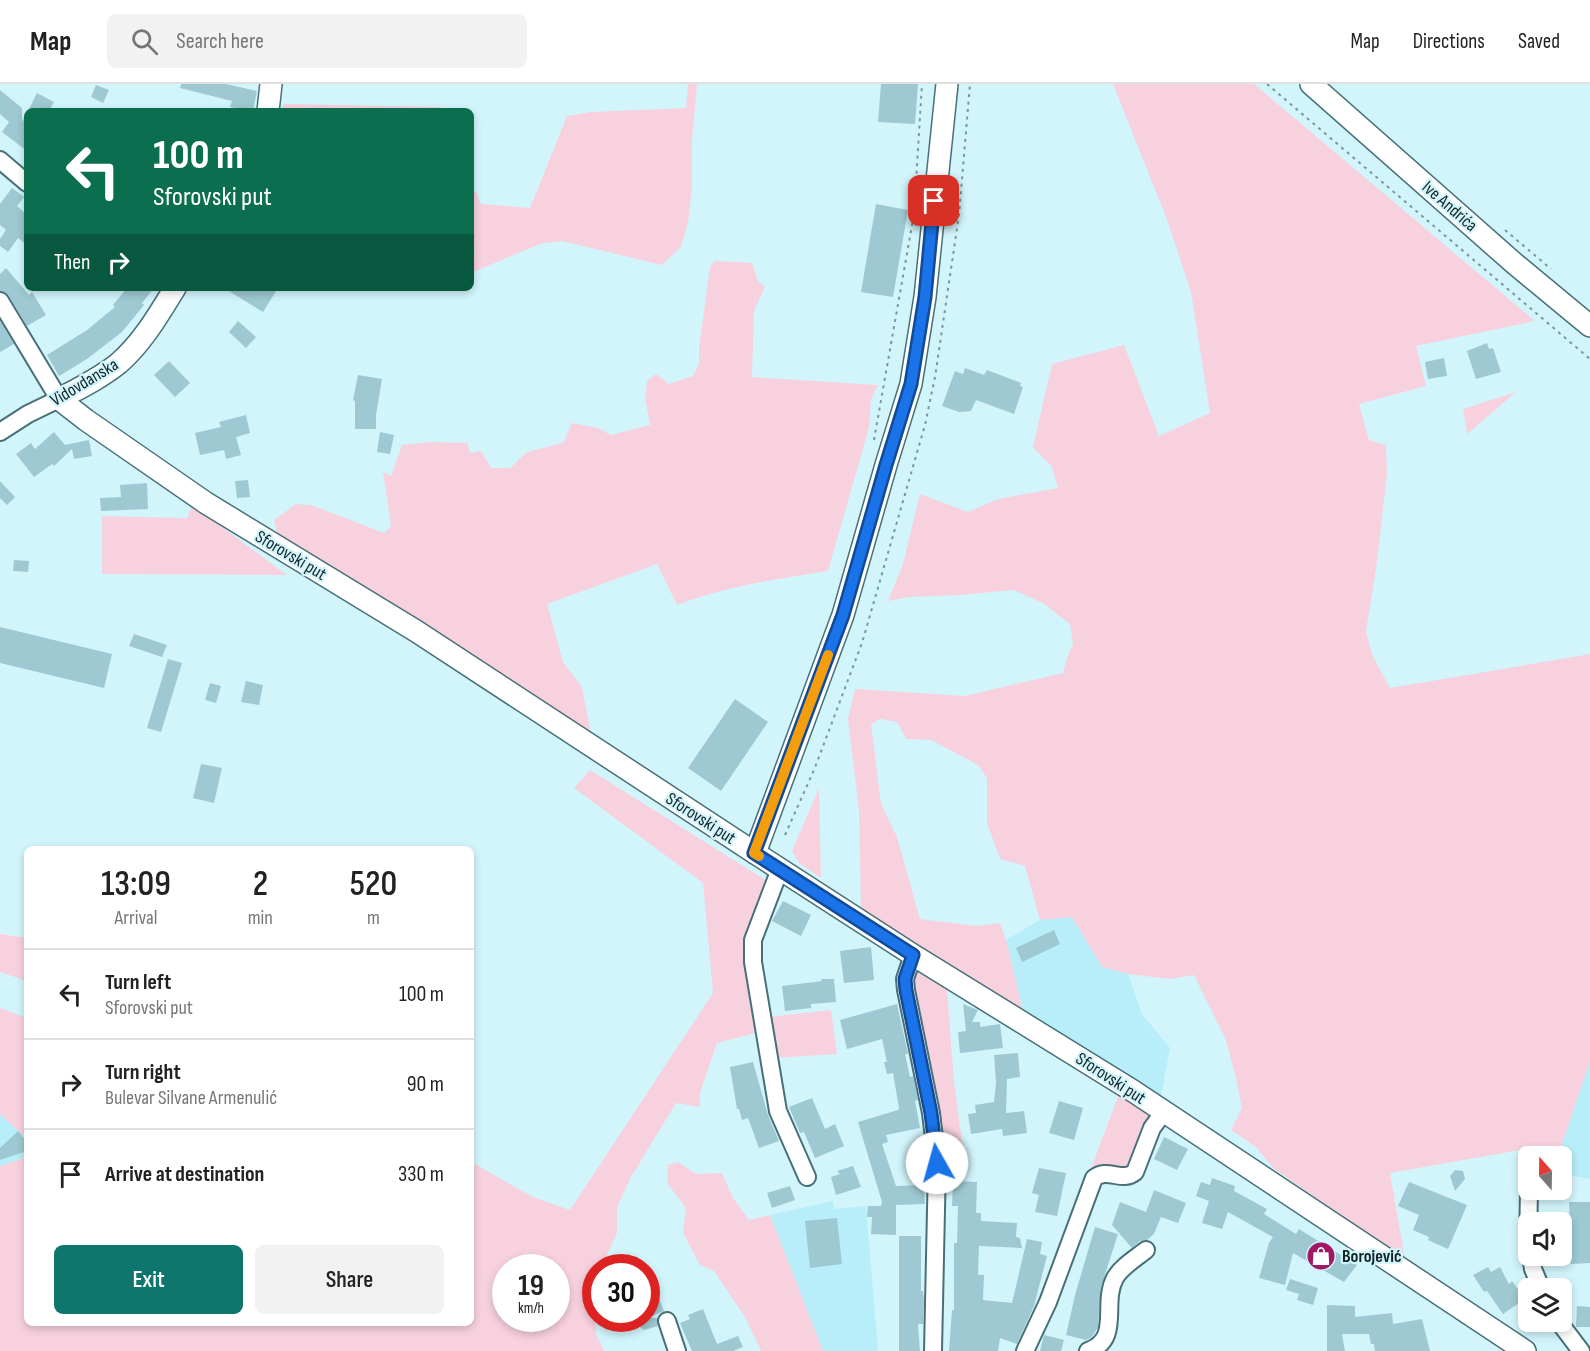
<!DOCTYPE html>
<html lang="en">
<head>
<meta charset="utf-8">
<style>
	:root { --surface:#fff; --page:#f2f2f2; --text:#222; --muted:#767676; --line:#e0e0e0; --accent:#0f766e }
	body { margin:0; font-family:"Sofia Sans Condensed",sans-serif; background:var(--page); color:var(--text); height:100vh; display:flex; flex-direction:column; font-size:22px; white-space:nowrap }
	* { box-sizing:border-box; margin:0 }
	p { font-size:20px; color:var(--muted) }
	.icon { flex:none; width:33px; height:33px; fill:none; stroke:currentColor; stroke-width:2; stroke-linecap:round; stroke-linejoin:round }
	.map { position:relative; flex:1; overflow:hidden }
	.sheet { position:absolute; left:24px; top:762px; width:450px; height:480px; display:flex; flex-direction:column; background:var(--surface); border-radius:9px; box-shadow:0 3px 9px #0003 }
	.sheet>* { flex:none }
	.top-card { position:absolute; left:24px; top:24px; width:450px; height:183px; border-radius:9px; box-shadow:0 3px 9px #0003; background:#0b6e4f; color:#fff; overflow:hidden }
	.needle { width:39px; rotate:340deg }
	.buttons { position:absolute; left:1518px; top:1062px; display:grid; gap:12px }
	.buttons a { display:grid; place-items:center; width:54px; height:54px; border-radius:9px; background:var(--surface); box-shadow:0 3px 9px #0003; font-size:30px }
	.speed { position:absolute; left:492px; top:1170px; display:flex; gap:12px; font-size:30px; font-weight:700; text-align:center }
	.speed>* { display:grid; place-content:center; width:78px; height:78px; border-radius:50%; background:var(--surface); box-shadow:0 3px 9px #0003; line-height:1 }
	.speed small { font-size:15px; font-weight:400 }
	.speed .limit { border:9px solid #d22; background:#fff; color:#111 }
	.pin { position:absolute; display:grid; place-items:center; width:51px; height:51px; color:#fff; margin:-26px; border-radius:12px; box-shadow:0 3px 9px #0006 }
	.me { position:absolute; width:66px; margin:-33px; rotate:353deg; stroke-linejoin:round; filter:drop-shadow(0 0 4px #0008) }
	.turn { display:flex; align-items:center; gap:21px; height:126px; padding:0 30px; font-size:27px }
	.turn .icon { width:78px; height:78px; stroke-width:2.5 }
	.turn b { display:block; font-size:42px; line-height:51px }
	.then { display:flex; align-items:center; height:57px; padding:0 30px; background:#0003; gap:12px; font-size:22px }
	.eta { display:flex; justify-content:space-evenly; align-items:center; height:102px; text-align:center }
	.eta b { font-size:36px; font-weight:600; line-height:42px }
	.cta { display:flex; gap:12px; margin-top:auto; padding:12px 30px }
	.cta a { flex:1; height:69px; border-radius:9px; background:var(--accent); color:#fff; font-size:24px; font-weight:600; line-height:69px; text-align:center }
	.cta a+a { background:var(--page); color:var(--text) }
	ul { padding:0; list-style:none }
	li { display:flex; align-items:center; gap:18px; height:90px; padding:0 30px; border-top:2px solid var(--line) }
	li div { flex:1 }
	li b { display:block; font-size:22px }
	li em { font-style:normal }
	header { display:flex; align-items:center; gap:36px; box-sizing:border-box; height:84px; padding:0 30px; background:var(--surface); border-bottom:2px solid var(--line) }
	header strong { font-size:28px }
	nav { display:flex; gap:33px; margin-inline-start:auto; font-size:21px }
	.search { width:420px; height:54px; background:var(--page); display:flex; align-items:center; gap:15px; box-sizing:border-box; padding:0 21px; border-radius:9px; color:var(--muted); font-size:22px }
	.map>svg:first-child { display:block }
	.built { fill:#b7eef9 }
	.green { fill:#f8d1df; fill-rule:evenodd }
	.building { fill:#9ec9d2 }
	.lines { fill:none; stroke-linecap:round; stroke-linejoin:round }
	.minor-casing { stroke:#477078; stroke-width:20 }
	.tertiary-casing { stroke:#477078; stroke-width:24 }
	.path { stroke:#7b969b; stroke-width:2; stroke-dasharray:3 4.5; stroke-linecap:butt }
	.minor { stroke:#fff; stroke-width:16 }
	.tertiary { stroke:#fff; stroke-width:21 }
	.route-casing { stroke:#114b97; stroke-width:15 }
	.route { stroke:#1a73e8; stroke-width:10 }
	.slow { stroke:#f59e0b; stroke-width:10 }
	.labels { text-anchor:middle; stroke-width:4.5; stroke-linejoin:round; paint-order:stroke }
	.street-label { font-size:18px; fill:#142528; stroke:#d2f5fc }
	.poi-label { font-size:18px; font-weight:bold; fill:#142528; stroke:#d2f5fc; text-anchor:start }
</style>
</head>
<body>
<header>
<strong>Map</strong>
<div class="search"><svg class="icon" aria-label="search" viewBox="0 0 24 24"><circle cx="10" cy="10" r="6"/><path d="M15 15l6 6"/></svg>Search here</div>
<nav><a>Map</a><a>Directions</a><a>Saved</a></nav>
</header>
<div class="map">
<svg width="1590" height="1267" viewBox="0 0 1590 1267">
	<rect width="100%" height="100%" fill="#d2f5fc"/>
	<g class="built">
		<path d="M 1072,833 L 1102,883 L 1128,890 L 1142,930 L 1170,964 L 1161,1012 L 1023,927 L 1006,856 L 1040,836 Z"/>
		<path d="M 1590,977 L 1590,1095 L 1562,1090 L 1562,1072 L 1558,1072 Z"/>
		<path d="M 0,1030 L 27,1055 L 27,1073 L 0,1082 Z"/>
		<path d="M 833,1117 L 834,1125 L 866,1122 L 878,1267 L 823,1267 L 770,1131 Z"/>
	</g>
	<g class="green">
		<path d="M 688,0 L 697,0 L 692,56 L 692,103 L 688,139 L 681,163 L 662,181 L 562,157 L 540,160 L 471,189 L 471,172 L 475,170 L 471,159 L 471,108 L 476,108 L 481,120 L 530,124 L 567,32 L 591,28 L 686,24 Z"/>
		<path d="M 1113,0 L 1254,0 L 1535,237 L 1416,262 L 1426,302 L 1359,320 L 1369,356 L 1386,361 L 1387,390 L 1376,485 L 1366,547 L 1372,571 L 1390,604 L 1590,570 L 1590,977 L 1558,1072 L 1539,1072 L 1540,1066 L 1532,1064 L 1390,1089 L 1405,1176 L 1273,1084 L 1256,1063 L 1231,1046 L 1242,1024 L 1236,995 L 1226,956 L 1194,891 L 1170,895 L 1128,890 L 1102,883 L 1072,833 L 1040,836 L 1025,782 L 1000,775 L 987,739 L 987,694 L 978,681 L 931,656 L 906,655 L 897,638 L 881,635 L 871,640 L 881,720 L 897,753 L 920,835 L 976,842 L 1000,839 L 1006,856 L 1023,927 L 861,826 L 859,727 L 848,635 L 855,605 L 965,612 L 1063,589 L 1067,574 L 1073,560 L 1070,540 L 1043,519 L 1013,506 L 960,511 L 909,513 L 888,517 L 903,480 L 920,410 L 968,428 L 998,415 L 1058,404 L 1052,383 L 1033,363 L 1052,280 L 1124,261 L 1159,352 L 1210,329 L 1191,208 L 1168,138 Z"/>
		<path d="M 284,20 L 441,23 L 443,27 L 282,27 Z"/>
		<path d="M 714,177 L 752,179 L 758,197 L 765,203 L 754,227 L 752,293 L 878,301 L 871,316 L 869,344 L 828,487 C 777,495 726,502 677,521 L 657,480 L 547,520 L 563,578 L 582,603 L 592,656 L 278,453 L 274,436 L 296,420 L 311,421 L 384,449 L 391,442 L 383,388 L 391,392 L 402,361 L 431,358 L 467,359 L 470,369 L 481,367 L 491,384 L 510,384 L 527,368 L 563,359 L 572,339 L 598,344 L 611,351 L 650,341 L 645,314 L 647,297 L 656,290 L 669,300 L 693,292 L 699,279 L 699,264 L 710,183 Z"/>
		<path d="M 1516,308 L 1467,350 L 1463,325 Z"/>
		<path d="M 192,421 L 287,491 L 102,490 L 102,432 L 187,434 Z"/>
		<path d="M 590,686 L 767,797 L 746,853 L 744,866 L 760,948 L 717,959 L 700,1009 L 700,1023 L 676,1019 L 631,1093 L 617,1123 L 617,1149 L 601,1183 L 596,1184 L 595,1196 L 584,1222 L 595,1229 L 596,1250 L 604,1267 L 0,1267 L 0,1082 L 27,1073 L 27,1239 L 471,1239 L 471,1078 L 533,1113 L 570,1126 L 713,909 L 703,799 L 574,704 ZM 506,1184 L 556,1184 L 556,1234 L 506,1234 Z"/>
		<path d="M 819,704 L 821,794 L 799,779 L 792,767 Z"/>
		<path d="M 0,850 L 27,854 L 27,897 L 0,888 Z"/>
		<path d="M 917,886 L 920,886 L 947,904 L 954,999 L 965,1080 L 946,1083 L 909,899 Z"/>
		<path d="M 0,924 L 27,934 L 27,1055 L 0,1030 Z"/>
		<path d="M 831,926 L 837,970 L 774,974 L 768,933 Z"/>
		<path d="M 1119,1010 L 1152,1029 L 1128,1087 L 1098,1083 L 1090,1087 Z"/>
		<path d="M 678,1078 L 696,1090 L 722,1089 L 733,1114 L 749,1136 L 770,1131 L 823,1267 L 761,1267 L 745,1233 L 714,1187 L 700,1181 L 683,1149 L 686,1124 L 667,1099 L 668,1081 Z"/>
	</g>
	<g class="building">
		<path d="M 181,0 L 226,0 L 257,7 L 253,27 L 230,23 L 232,17 L 180,4 Z"/>
		<path d="M 881,0 L 918,0 L 915,40 L 878,38 Z"/>
		<path d="M 96,1 L 109,6 L 103,19 L 91,13 Z"/>
		<path d="M 0,6 L 22,24 L 22,38 L 27,28 L 27,67 L 2,48 L 9,38 L 0,30 Z"/>
		<path d="M 37,9 L 54,18 L 49,27 L 28,27 Z"/>
		<path d="M 12,104 L 24,113 L 17,122 L 27,131 L 27,161 L 18,154 L 8,168 L 0,162 L 0,155 L 6,146 L 0,141 L 0,120 Z"/>
		<path d="M 876,120 L 908,126 L 893,213 L 861,208 Z"/>
		<path d="M 6,184 L 29,211 L 32,208 L 46,231 L 27,242 L 9,212 L 0,207 L 0,190 Z"/>
		<path d="M 127,204 L 154,204 L 142,219 L 144,221 L 122,248 L 87,275 L 59,292 L 47,271 L 87,246 L 115,223 L 113,221 Z"/>
		<path d="M 224,204 L 278,204 L 263,228 Z"/>
		<path d="M 0,237 L 14,260 L 0,268 Z"/>
		<path d="M 238,237 L 256,253 L 246,264 L 229,248 Z"/>
		<path d="M 1487,259 L 1489,265 L 1493,264 L 1501,288 L 1476,295 L 1467,267 Z"/>
		<path d="M 1444,274 L 1447,292 L 1428,295 L 1425,278 Z"/>
		<path d="M 169,277 L 190,299 L 175,313 L 154,291 Z"/>
		<path d="M 965,284 L 984,291 L 987,286 L 1021,299 L 1020,302 L 1023,303 L 1014,330 L 976,316 L 971,327 L 959,328 L 942,322 L 955,287 L 963,290 Z"/>
		<path d="M 358,291 L 382,295 L 376,331 L 376,345 L 355,345 L 355,317 L 353,316 Z"/>
		<path d="M 246,331 L 250,349 L 236,353 L 241,371 L 226,375 L 224,366 L 200,371 L 195,349 L 221,343 L 219,338 Z"/>
		<path d="M 54,348 L 65,361 L 89,356 L 92,372 L 74,375 L 72,365 L 54,382 L 52,380 L 34,393 L 16,370 L 31,359 L 35,365 Z"/>
		<path d="M 380,348 L 394,351 L 390,370 L 377,368 Z"/>
		<path d="M 248,396 L 250,413 L 237,414 L 235,397 Z"/>
		<path d="M 0,397 L 15,413 L 7,421 L 0,414 Z"/>
		<path d="M 147,399 L 148,425 L 101,427 L 100,414 L 121,413 L 120,401 Z"/>
		<path d="M 14,476 L 29,477 L 28,488 L 13,487 Z"/>
		<path d="M 0,543 L 112,570 L 104,604 L 0,579 Z"/>
		<path d="M 134,550 L 167,561 L 162,573 L 129,562 Z"/>
		<path d="M 168,575 L 182,579 L 161,648 L 147,644 Z"/>
		<path d="M 246,597 L 263,601 L 259,621 L 241,618 Z"/>
		<path d="M 210,599 L 221,602 L 216,619 L 205,616 Z"/>
		<path d="M 735,615 L 768,638 L 721,707 L 688,684 Z"/>
		<path d="M 201,680 L 222,684 L 214,719 L 193,714 Z"/>
		<path d="M 783,817 L 811,831 L 801,852 L 772,837 Z"/>
		<path d="M 1054,846 L 1060,860 L 1022,878 L 1016,864 Z"/>
		<path d="M 871,863 L 874,896 L 844,899 L 840,867 Z"/>
		<path d="M 821,895 L 834,895 L 836,918 L 811,920 L 811,924 L 785,927 L 782,902 L 822,897 Z"/>
		<path d="M 897,920 L 908,970 L 905,970 L 910,993 L 913,992 L 918,1016 L 915,1017 L 920,1044 L 886,1051 L 888,1058 L 882,1060 L 896,1102 L 924,1101 L 925,1120 L 896,1121 L 896,1151 L 871,1150 L 872,1133 L 867,1133 L 868,1122 L 881,1122 L 882,1118 L 858,1038 L 898,1026 L 899,1024 L 893,989 L 887,990 L 884,978 L 887,978 L 882,955 L 847,965 L 840,936 Z"/>
		<path d="M 963,920 L 978,926 L 972,938 L 980,938 L 980,943 L 1000,940 L 1003,964 L 960,969 L 958,948 L 966,947 Z"/>
		<path d="M 1018,969 L 1020,993 L 1007,995 L 1006,1029 L 1024,1027 L 1027,1049 L 1003,1052 L 1002,1045 L 971,1050 L 968,1030 L 976,1029 L 975,1021 L 994,1018 L 996,999 L 994,971 Z"/>
		<path d="M 753,978 L 768,1031 L 779,1057 L 759,1064 L 748,1034 L 742,1036 L 739,1025 L 737,1025 L 730,983 Z"/>
		<path d="M 812,1014 L 825,1045 L 835,1040 L 844,1062 L 815,1074 L 804,1048 L 800,1049 L 789,1023 Z"/>
		<path d="M 1059,1017 L 1083,1024 L 1074,1056 L 1049,1049 Z"/>
		<path d="M 18,1047 L 27,1058 L 27,1067 L 0,1076 L 0,1064 Z"/>
		<path d="M 1164,1053 L 1188,1065 L 1177,1086 L 1154,1075 Z"/>
		<path d="M 853,1082 L 861,1103 L 836,1111 L 831,1093 L 840,1090 L 837,1087 Z"/>
		<path d="M 1039,1084 L 1066,1089 L 1057,1132 L 1035,1128 L 1039,1111 L 1032,1109 Z"/>
		<path d="M 1455,1086 L 1463,1087 L 1465,1095 L 1455,1107 L 1450,1092 Z"/>
		<path d="M 1212,1094 L 1235,1102 L 1234,1107 L 1267,1125 L 1264,1130 L 1296,1150 L 1299,1145 L 1357,1181 L 1344,1198 L 1293,1169 L 1285,1201 L 1259,1194 L 1269,1159 L 1273,1153 L 1228,1128 L 1222,1145 L 1202,1139 L 1209,1117 L 1196,1112 L 1201,1098 L 1210,1101 Z"/>
		<path d="M 953,1097 L 977,1098 L 976,1129 L 981,1129 L 981,1137 L 1017,1139 L 1016,1153 L 1020,1154 L 1022,1164 L 979,1162 L 978,1191 L 984,1191 L 983,1216 L 1012,1219 L 1027,1155 L 1042,1158 L 1040,1170 L 1047,1172 L 1034,1222 L 1017,1260 L 1000,1254 L 998,1267 L 949,1267 L 952,1226 L 954,1226 L 954,1159 L 957,1159 L 958,1122 L 952,1122 Z"/>
		<path d="M 1409,1098 L 1467,1121 L 1448,1165 L 1428,1156 L 1429,1153 L 1413,1146 L 1419,1131 L 1398,1122 Z"/>
		<path d="M 790,1102 L 795,1116 L 772,1124 L 767,1109 Z"/>
		<path d="M 1154,1106 L 1186,1119 L 1178,1139 L 1161,1133 L 1154,1150 L 1147,1156 L 1140,1157 L 1132,1164 L 1112,1141 L 1120,1118 L 1146,1128 Z"/>
		<path d="M 1569,1118 L 1590,1118 L 1590,1179 L 1571,1180 Z"/>
		<path d="M 837,1134 L 842,1180 L 810,1184 L 805,1137 Z"/>
		<path d="M 1095,1143 L 1118,1150 L 1101,1203 L 1098,1243 L 1092,1253 L 1086,1256 L 1066,1251 L 1075,1211 Z"/>
		<path d="M 899,1152 L 921,1152 L 921,1207 L 923,1207 L 924,1216 L 923,1240 L 918,1240 L 920,1267 L 899,1267 Z"/>
		<path d="M 1488,1183 L 1491,1188 L 1500,1183 L 1509,1200 L 1512,1197 L 1525,1215 L 1503,1230 L 1487,1207 L 1484,1208 L 1473,1191 Z"/>
		<path d="M 1290,1195 L 1318,1204 L 1313,1221 L 1297,1216 L 1299,1210 L 1286,1206 Z"/>
		<path d="M 656,1207 L 664,1227 L 647,1234 L 657,1234 L 658,1242 L 644,1246 L 628,1234 L 646,1234 L 646,1211 Z"/>
		<path d="M 1327,1221 L 1355,1222 L 1355,1233 L 1392,1229 L 1393,1240 L 1422,1235 L 1430,1267 L 1375,1267 L 1374,1260 L 1371,1260 L 1369,1250 L 1342,1250 L 1345,1267 L 1327,1267 Z"/>
		<path d="M 1577,1222 L 1590,1223 L 1590,1243 L 1576,1243 Z"/>
		<path d="M 703,1225 L 717,1260 L 738,1252 L 743,1263 L 733,1267 L 692,1267 L 680,1239 L 690,1235 L 688,1231 Z"/>
		<path d="M 1044,1251 L 1064,1256 L 1061,1267 L 1040,1267 Z"/>
	</g>
	<g class="lines">
		<g class="minor-casing">
			<g id="minor">
				<path d="M 0,76 L 27,99"/>
				<path d="M 0,217 L 59,315 L 28,330 L 0,348"/>
				<path d="M 780,785 L 753,856 L 753,878 L 778,1027 L 807,1093"/>
				<path d="M 913,871 L 905,895 L 906,906 L 931,1029 L 937,1079 L 933,1267"/>
				<path d="M 1528,1158 L 1529,1106"/>
				<path d="M 1531,1172 L 1533,1185 L 1541,1204"/>
				<path d="M 667,1237 L 677,1267"/>
				<path d="M 1559,1238 L 1581,1267"/>
				<path d="M 1025,1267 L 1048,1218 L 1094,1094 C 1108,1083 1122,1099 1135,1088 L 1152,1044 L 1163,1029"/>
				<path d="M 1088,1267 C 1122,1255 1101,1220 1115,1194 C 1121,1183 1136,1174 1146,1166"/>
			</g>
		</g>
		<g class="tertiary-casing">
			<g id="tertiary">
				<path d="M 1311,0 L 1515,180 L 1590,242"/>
				<path d="M 268,27 L 271,0"/>
				<path d="M 175,204 C 159,230 143,258 119,279 C 102,293 80,304 59,315 L 86,336 L 206,419 L 416,547 L 755,769 L 913,871 L 1133,1007 L 1525,1267"/>
				<path d="M 755,769 L 843,531 L 886,381 L 911,300 L 925,213 L 947,0"/>
			</g>
		</g>
		<g class="path">
			<path d="M 1267,0 L 1590,275"/>
			<path d="M 1505,146 L 1551,185"/>
			<path d="M 874,356 L 914,130 L 922,0"/>
			<path d="M 785,751 L 814,686 L 862,559 L 925,341 L 935,293 L 959,131 L 970,0"/>
		</g>
		<use href="#minor" class="minor"/>
		<use href="#tertiary" class="tertiary"/>
	</g>
	<g class="lines">
		<g class="route-casing">
			<path id="route" d="M 934,117 L 925,213 L 911,300 L 886,381 L 843,531 L 754,769 L 913,871 L 905,895 L 906,906 L 931,1029 L 937,1079"/>
		</g>
		<use href="#route" class="route"/>
		<path class="slow" d="M 759,772 L 754,769 L 828,571"/>
	</g>
	<defs>
		<g id="shop-disc" transform="scale(1.5)"><circle r="9.5" fill="#a01763" stroke="#d2f5fc"/><path d="M-5-2.5h2.3a2.7 3.5 0 0 1 5.4 0H5L5.5 6h-11ZM-1.5-2.5h3a1.5 2.3 0 0 0-3 0Z" fill="#fff"/></g>
	</defs>
	<g fill-rule="evenodd">
		<use href="#shop-disc" x="1321" y="1172"/>
	</g>
	<g class="labels">
		<g class="street-label">
			<text transform="translate(1450 122) rotate(41)" y="6">Ive Andrića</text>
			<text transform="translate(84 298) rotate(-31)" y="6">Vidovdanska</text>
			<text transform="translate(291 471) rotate(31)" y="6">Sforovski put</text>
			<text transform="translate(701 734) rotate(33)" y="6">Sforovski put</text>
			<text transform="translate(1111 994) rotate(33)" y="6">Sforovski put</text>
		</g>
		<g class="poi-label">
			<text x="1342" y="1178">Borojević</text>
		</g>
	</g>
</svg>
<div class="buttons">
<a><svg class="needle" viewBox="-14 -14 28 28"><path d="M0-13l5 13h-10z" fill="#e53935"/><path d="M0 13l5-13h-10z" fill="#767676"/></svg></a>
<a><svg class="icon" aria-label="sound" viewBox="0 0 24 24"><path d="M4 9h4l5-4v14l-5-4H4zM17 9q2 3 0 6"/></svg></a>
<a><svg class="icon" aria-label="layers" viewBox="0 0 24 24"><path d="M12 4l9 5-9 5-9-5zM3 14l9 5 9-5"/></svg></a>
</div>
<div class="speed"><div>19<small>km/h</small></div><div class="limit">30</div></div>
<div class="pin" style="left:934px;top:117px;background:#d93025"><svg class="icon" aria-label="arrive" viewBox="0 0 24 24"><path d="M6 21V4h12l-3 4 3 4H6"/></svg></div>
<svg class="me" style="left:937px;top:1079px" viewBox="-20 -20 40 40"><circle r="19" fill="#fff"/><path d="M0-13L10 11 0 6-10 11z" fill="#1a73e8"/></svg>
<div class="top-card">
<div class="turn"><svg class="icon" aria-label="left" viewBox="0 0 24 24"><path d="M17 20v-9H6M10 6l-5 5 5 5"/></svg><div><b>100 m</b>Sforovski put</div></div>
<div class="then">Then<svg class="icon" aria-label="right" viewBox="0 0 24 24"><path d="M7 20v-9h11M14 6l5 5-5 5"/></svg></div>
</div>
<section class="sheet">
<div class="eta">
<div><b>13:09</b><p>Arrival</p></div>
<div><b>2</b><p>min</p></div>
<div><b>520</b><p>m</p></div>
</div>
<ul>
<li><svg class="icon" aria-label="left" viewBox="0 0 24 24"><path d="M17 20v-9H6M10 6l-5 5 5 5"/></svg><div><b>Turn left</b><p>Sforovski put</p></div><em>100 m</em></li>
<li><svg class="icon" aria-label="right" viewBox="0 0 24 24"><path d="M7 20v-9h11M14 6l5 5-5 5"/></svg><div><b>Turn right</b><p>Bulevar Silvane Armenulić</p></div><em>90 m</em></li>
<li><svg class="icon" aria-label="arrive" viewBox="0 0 24 24"><path d="M6 21V4h12l-3 4 3 4H6"/></svg><div><b>Arrive at destination</b></div><em>330 m</em></li>
</ul>
<div class="cta"><a>Exit</a><a>Share</a></div>
</section>
</div>
</body>
</html>
